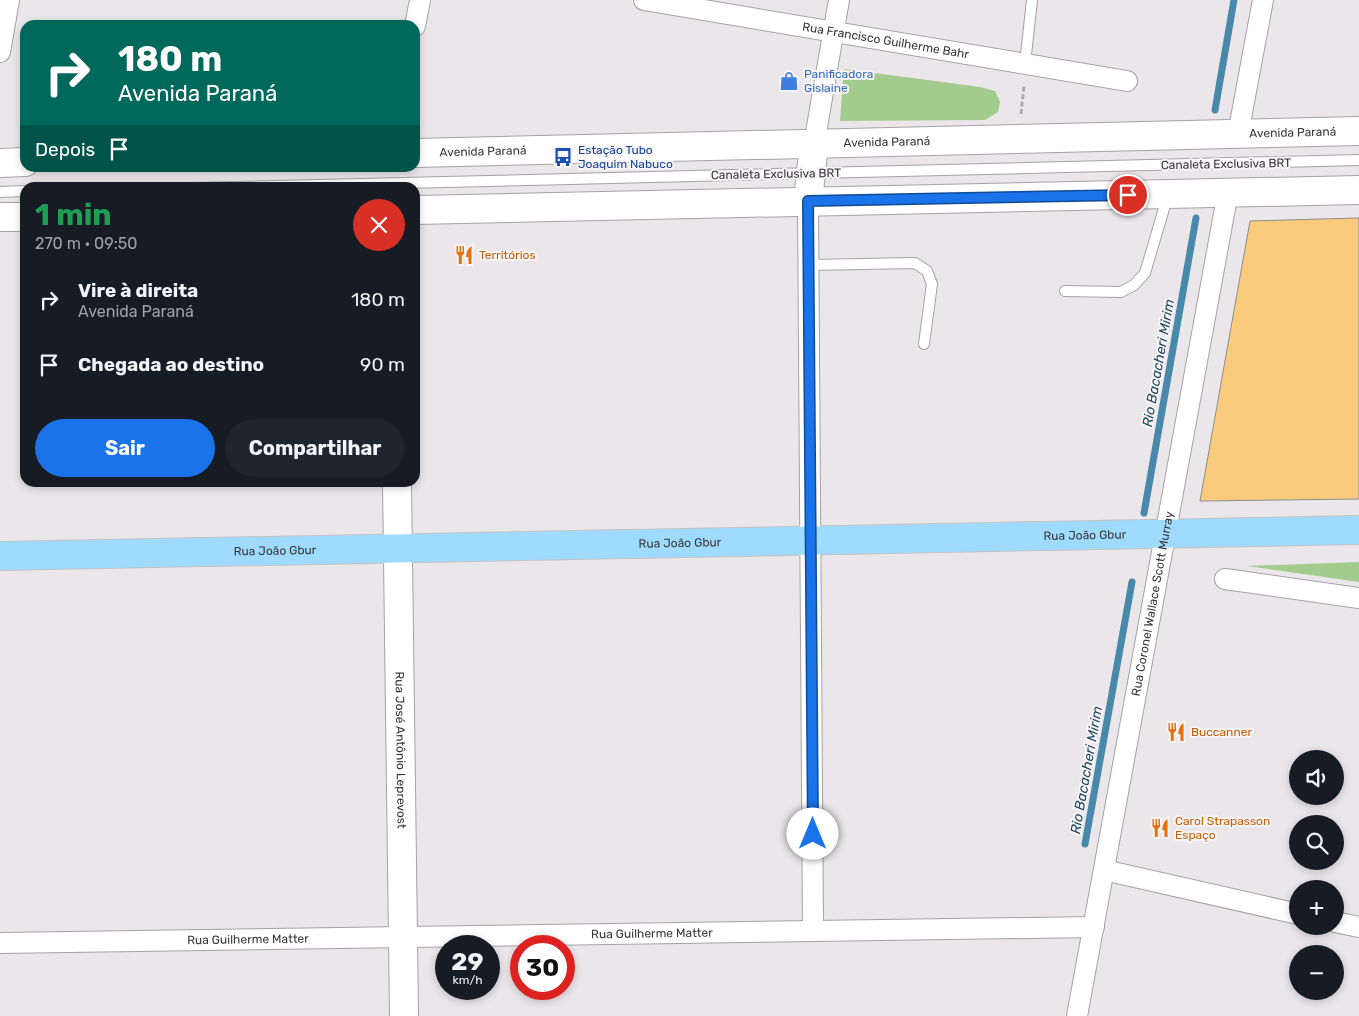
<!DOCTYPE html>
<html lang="pt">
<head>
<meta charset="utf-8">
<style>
	:root { --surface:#171b24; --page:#20242c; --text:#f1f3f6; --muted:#9ea1a6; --accent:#1a73e8 }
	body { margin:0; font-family:Rubik,sans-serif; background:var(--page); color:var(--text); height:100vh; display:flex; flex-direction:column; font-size:19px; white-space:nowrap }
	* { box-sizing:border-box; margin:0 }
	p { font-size:16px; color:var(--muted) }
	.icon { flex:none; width:28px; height:28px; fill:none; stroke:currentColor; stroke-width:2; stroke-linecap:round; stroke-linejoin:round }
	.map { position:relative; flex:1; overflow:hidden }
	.side { position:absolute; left:20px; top:182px; width:400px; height:305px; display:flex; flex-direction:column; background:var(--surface); border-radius:15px; box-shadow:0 2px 8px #0003 }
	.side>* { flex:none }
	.hud { position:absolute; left:20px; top:20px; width:400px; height:152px; border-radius:15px; box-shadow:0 2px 8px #0003; background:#00695c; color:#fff; overflow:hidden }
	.buttons { position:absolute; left:1289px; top:750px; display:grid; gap:10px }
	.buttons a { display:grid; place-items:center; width:55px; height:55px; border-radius:50%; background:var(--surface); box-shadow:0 2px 8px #0003; font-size:25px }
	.speed { position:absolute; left:435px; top:935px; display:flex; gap:10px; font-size:25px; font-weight:700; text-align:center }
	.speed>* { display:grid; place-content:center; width:65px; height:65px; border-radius:50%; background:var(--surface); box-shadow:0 2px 8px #0003; line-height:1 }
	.speed small { font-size:12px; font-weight:400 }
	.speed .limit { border:8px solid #d22; background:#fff; color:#111 }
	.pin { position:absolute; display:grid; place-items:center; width:42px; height:42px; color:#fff; margin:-21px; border:2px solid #fff; border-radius:50%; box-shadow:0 1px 5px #0007 }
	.me { position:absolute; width:55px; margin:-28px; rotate:0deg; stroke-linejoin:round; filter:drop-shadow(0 0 4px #0008) }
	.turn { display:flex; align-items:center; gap:18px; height:105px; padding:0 15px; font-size:22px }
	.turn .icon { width:65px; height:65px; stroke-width:2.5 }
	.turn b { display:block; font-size:35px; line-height:42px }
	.then { display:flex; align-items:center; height:48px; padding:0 15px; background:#0003; gap:10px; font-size:19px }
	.round { display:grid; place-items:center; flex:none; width:52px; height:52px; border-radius:26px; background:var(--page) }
	.summary { display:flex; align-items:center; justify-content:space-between; height:85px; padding:0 15px }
	h1 { font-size:30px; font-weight:700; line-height:38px; color:#1e9e55 }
	.button { display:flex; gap:10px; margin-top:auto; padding:10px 15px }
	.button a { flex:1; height:58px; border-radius:30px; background:var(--accent); color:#fff; font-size:20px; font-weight:700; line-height:58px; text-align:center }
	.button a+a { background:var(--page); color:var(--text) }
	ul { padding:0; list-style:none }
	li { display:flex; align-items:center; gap:15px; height:65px; padding:0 15px }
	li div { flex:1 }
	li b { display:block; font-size:19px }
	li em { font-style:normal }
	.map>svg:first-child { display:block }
	.green { fill:#a4cb8e }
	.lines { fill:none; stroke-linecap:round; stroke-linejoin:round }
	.stream { stroke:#4889a9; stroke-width:7 }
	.building { fill:#facb7d; stroke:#8f8d89 }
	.lane-casing { stroke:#a5a2a6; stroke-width:12 }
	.street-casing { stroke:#a5a2a6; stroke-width:22 }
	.secondary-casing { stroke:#a5a2a6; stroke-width:30 }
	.primary-casing { stroke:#c3c3c3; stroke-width:30 }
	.path { stroke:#afacaf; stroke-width:3; stroke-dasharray:5 2.5; stroke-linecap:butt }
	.lane { stroke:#fff; stroke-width:10 }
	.street { stroke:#fff; stroke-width:20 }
	.secondary { stroke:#fff; stroke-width:28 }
	.primary { stroke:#9edbfe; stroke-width:28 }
	.route-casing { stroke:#114b97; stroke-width:12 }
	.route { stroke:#1a73e8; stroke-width:9 }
	.labels { text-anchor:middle; stroke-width:4; stroke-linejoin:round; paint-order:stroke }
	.street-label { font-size:12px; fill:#373638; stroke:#f7f4f8 }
	.shop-label { font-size:12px; fill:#366cbe; stroke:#f7f4f8; text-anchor:start }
	.transit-label { font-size:12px; fill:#164399; stroke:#f7f4f8; text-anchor:start }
	.food-label { font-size:12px; fill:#c56008; stroke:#f7f4f8; text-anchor:start }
	.water-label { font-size:14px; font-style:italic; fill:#21485c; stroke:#f7f4f8 }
</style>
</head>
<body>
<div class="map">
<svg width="1359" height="1016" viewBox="0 0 1359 1016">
	<rect width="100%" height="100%" fill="#eae6ea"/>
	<g class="green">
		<path d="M 844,69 L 980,87 L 995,91 L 1000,102 L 998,112 L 985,120 L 840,121 Z"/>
		<path d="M 1359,562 L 1359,582 L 1247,566 Z"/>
	</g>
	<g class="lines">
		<g class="stream">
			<path d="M 1215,110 L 1234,0"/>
			<path d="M 1144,513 L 1196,218"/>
			<path d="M 1085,844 L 1132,582"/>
		</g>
	</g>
	<path class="building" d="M 1359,218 L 1359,499 L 1200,501 L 1250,221 Z"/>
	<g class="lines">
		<g class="lane-casing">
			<g id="lane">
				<path d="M 1025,64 L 1032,0"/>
				<path d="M 194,188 L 1359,160"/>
				<path d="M 0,192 L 25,191"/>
				<path d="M 809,265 L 915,263 L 927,271 L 932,284 L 924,344"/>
				<path d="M 1065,291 L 1121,292 L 1134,285 L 1145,273 L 1168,195"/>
			</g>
		</g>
		<g class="street-casing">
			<g id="street">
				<path id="s1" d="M 644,0 L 1127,81"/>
				<path d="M 415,26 L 420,0"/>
				<path d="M 0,52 L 9,0"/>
				<path d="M 1238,134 L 1263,0"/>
				<path d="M 814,144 L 839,0"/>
				<path d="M 808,201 L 813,931"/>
				<path d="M 1225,579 L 1359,598"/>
				<path d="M 1104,870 L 1298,914"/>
				<path d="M 1335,922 L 1359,927"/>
				<path id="s2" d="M 0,943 L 1094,927"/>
				<path id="s3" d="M 1077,1016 L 1228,192"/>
			</g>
		</g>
		<g class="secondary-casing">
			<g id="secondary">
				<path id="s4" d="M 415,153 L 1359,131"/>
				<path d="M 0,163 L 25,162"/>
				<path d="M 808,201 L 814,144"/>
				<path d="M 415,210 L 1359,190"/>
				<path d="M 0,217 L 25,217"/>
				<path id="s5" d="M 397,482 L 404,1016"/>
			</g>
		</g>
		<g class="primary-casing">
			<g id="primary">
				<path id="s6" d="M 0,556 L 1359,530"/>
			</g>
		</g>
		<path class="path" d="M 1021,114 L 1024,85"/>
		<use href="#lane" class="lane"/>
		<use href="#street" class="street"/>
		<use href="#secondary" class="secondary"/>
		<use href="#primary" class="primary"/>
	</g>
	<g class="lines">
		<g class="route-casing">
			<path id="route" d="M 813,834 L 808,201 L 1128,195"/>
		</g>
		<use href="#route" class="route"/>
	</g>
	<defs>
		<g id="shop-bare" transform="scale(1.5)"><path d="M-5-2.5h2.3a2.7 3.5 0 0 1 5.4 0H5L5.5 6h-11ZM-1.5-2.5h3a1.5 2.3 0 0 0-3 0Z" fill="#3f7fe0" stroke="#f7f4f8" stroke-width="2.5" paint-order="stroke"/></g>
		<g id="bus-bare" transform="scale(1.5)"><path d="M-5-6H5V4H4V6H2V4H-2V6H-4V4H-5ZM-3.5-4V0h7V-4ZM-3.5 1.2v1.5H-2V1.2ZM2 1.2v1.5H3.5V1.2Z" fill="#1a4fb4" stroke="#f7f4f8" stroke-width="2.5" paint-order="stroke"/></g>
		<g id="restaurant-bare" transform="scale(1.5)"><path d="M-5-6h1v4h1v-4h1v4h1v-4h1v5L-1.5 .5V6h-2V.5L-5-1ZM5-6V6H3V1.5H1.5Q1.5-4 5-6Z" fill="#e8710a" stroke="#f7f4f8" stroke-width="2.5" paint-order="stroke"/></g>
	</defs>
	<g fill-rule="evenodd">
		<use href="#shop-bare" x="789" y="81"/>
		<use href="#bus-bare" x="563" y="157"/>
		<use href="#restaurant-bare" x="464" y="255"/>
		<use href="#restaurant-bare" x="1176" y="732"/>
		<use href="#restaurant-bare" x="1160" y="828"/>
	</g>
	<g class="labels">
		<g class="street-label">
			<text dy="4" stroke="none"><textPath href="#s1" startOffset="245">Rua Francisco Guilherme Bahr</textPath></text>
			<text dy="4" stroke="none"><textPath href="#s4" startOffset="878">Avenida Paraná</textPath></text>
			<text dy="4" stroke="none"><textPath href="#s4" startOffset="472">Avenida Paraná</textPath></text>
			<text dy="4" stroke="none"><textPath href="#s4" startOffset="68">Avenida Paraná</textPath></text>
			<text transform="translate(1226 164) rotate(-1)" y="4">Canaleta Exclusiva BRT</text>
			<text transform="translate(776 174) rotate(-1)" y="4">Canaleta Exclusiva BRT</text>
			<text dy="4" stroke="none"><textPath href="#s6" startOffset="1085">Rua João Gbur</textPath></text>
			<text dy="4" stroke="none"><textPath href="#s6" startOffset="680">Rua João Gbur</textPath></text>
			<text dy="4" stroke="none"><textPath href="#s6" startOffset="275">Rua João Gbur</textPath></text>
			<text dy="4" stroke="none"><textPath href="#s3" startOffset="419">Rua Coronel Wallace Scott Murray</textPath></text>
			<text dy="4" stroke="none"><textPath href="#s5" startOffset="268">Rua José Antônio Leprevost</textPath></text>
			<text dy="4" stroke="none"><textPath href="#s2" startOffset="652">Rua Guilherme Matter</textPath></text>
			<text dy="4" stroke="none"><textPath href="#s2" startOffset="248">Rua Guilherme Matter</textPath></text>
		</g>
		<g class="shop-label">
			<text x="804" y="78">Panificadora<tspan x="804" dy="14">Gislaine</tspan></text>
		</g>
		<g class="transit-label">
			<text x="578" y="154">Estação Tubo<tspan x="578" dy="14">Joaquim Nabuco</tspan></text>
		</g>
		<g class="food-label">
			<text x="479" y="259">Territórios</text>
			<text x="1191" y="736">Buccanner</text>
			<text x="1175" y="825">Carol Strapasson<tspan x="1175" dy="14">Espaço</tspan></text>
		</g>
		<g class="water-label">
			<text transform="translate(1158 363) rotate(-80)" y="5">Rio Bacacheri Mirim</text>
			<text transform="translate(1086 770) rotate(-80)" y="5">Rio Bacacheri Mirim</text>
		</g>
	</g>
</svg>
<div class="buttons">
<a><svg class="icon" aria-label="sound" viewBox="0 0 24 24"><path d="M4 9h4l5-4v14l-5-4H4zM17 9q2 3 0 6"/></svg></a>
<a><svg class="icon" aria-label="search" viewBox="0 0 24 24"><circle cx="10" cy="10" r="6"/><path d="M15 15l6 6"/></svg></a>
<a>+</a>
<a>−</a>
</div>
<div class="speed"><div>29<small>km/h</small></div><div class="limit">30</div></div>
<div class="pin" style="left:1128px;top:195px;background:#d93025"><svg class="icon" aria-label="arrive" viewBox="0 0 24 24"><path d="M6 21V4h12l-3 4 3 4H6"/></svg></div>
<svg class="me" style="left:813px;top:834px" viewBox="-20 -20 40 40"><circle r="19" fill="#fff"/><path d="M0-13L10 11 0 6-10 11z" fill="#1a73e8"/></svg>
<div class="hud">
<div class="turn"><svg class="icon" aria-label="right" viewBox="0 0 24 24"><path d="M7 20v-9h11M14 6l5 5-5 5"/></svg><div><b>180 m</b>Avenida Paraná</div></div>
<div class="then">Depois<svg class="icon" aria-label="arrive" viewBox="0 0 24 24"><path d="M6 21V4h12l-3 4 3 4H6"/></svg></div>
</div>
<section class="side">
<div class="summary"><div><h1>1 min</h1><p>270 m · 09:50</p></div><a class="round" style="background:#d93025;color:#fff"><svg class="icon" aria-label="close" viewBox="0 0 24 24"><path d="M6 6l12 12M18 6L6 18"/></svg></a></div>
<ul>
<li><svg class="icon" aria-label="right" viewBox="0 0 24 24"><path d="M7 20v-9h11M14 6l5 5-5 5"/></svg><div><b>Vire à direita</b><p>Avenida Paraná</p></div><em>180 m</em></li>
<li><svg class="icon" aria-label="arrive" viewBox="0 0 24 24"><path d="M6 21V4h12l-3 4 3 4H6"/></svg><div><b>Chegada ao destino</b></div><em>90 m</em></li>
</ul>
<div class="button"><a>Sair</a><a>Compartilhar</a></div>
</section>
</div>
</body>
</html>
